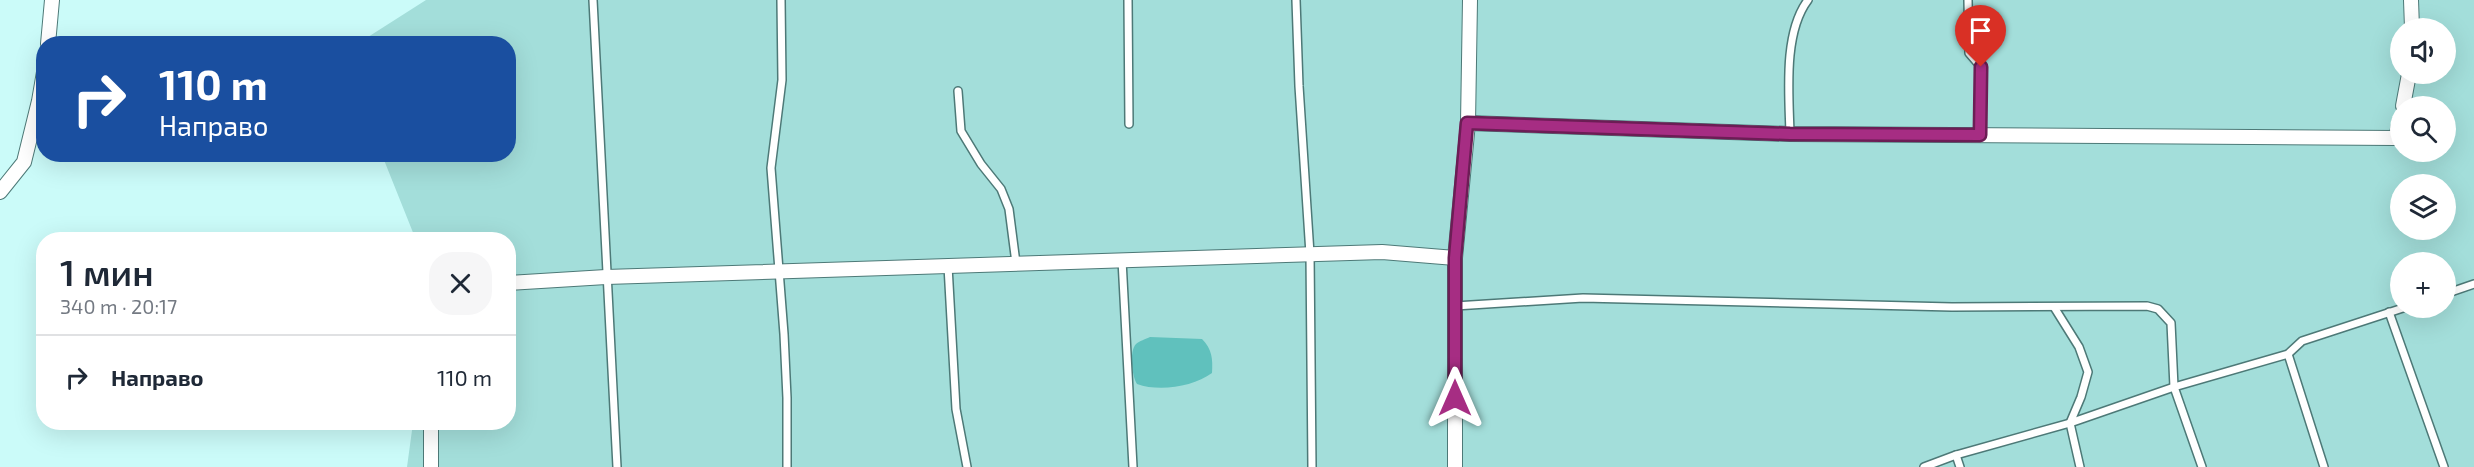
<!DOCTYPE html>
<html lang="ru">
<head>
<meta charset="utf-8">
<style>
	:root { --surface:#fff; --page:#f6f6f7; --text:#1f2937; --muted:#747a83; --line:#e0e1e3 }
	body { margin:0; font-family:"Exo 2",sans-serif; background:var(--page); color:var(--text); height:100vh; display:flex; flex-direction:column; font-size:22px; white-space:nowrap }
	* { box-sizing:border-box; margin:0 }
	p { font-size:20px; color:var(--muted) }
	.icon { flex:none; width:33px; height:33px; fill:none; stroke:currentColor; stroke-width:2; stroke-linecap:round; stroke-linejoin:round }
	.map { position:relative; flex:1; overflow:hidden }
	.panel { position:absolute; left:36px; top:232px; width:480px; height:198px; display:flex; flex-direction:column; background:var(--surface); border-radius:24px; box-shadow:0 6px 24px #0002 }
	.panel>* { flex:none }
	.guide { position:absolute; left:36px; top:36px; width:480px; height:126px; border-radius:24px; box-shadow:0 6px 24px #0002; background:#1a4fa0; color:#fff; overflow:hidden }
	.fabs { position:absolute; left:2390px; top:18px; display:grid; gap:12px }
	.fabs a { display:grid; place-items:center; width:66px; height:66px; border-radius:50%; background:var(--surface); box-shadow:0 6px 24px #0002; font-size:30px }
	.pin { position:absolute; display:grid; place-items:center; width:51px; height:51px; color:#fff; margin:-62px -26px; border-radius:50% 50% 50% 0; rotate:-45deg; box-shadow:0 0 6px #0007 }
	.pin .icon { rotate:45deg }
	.me { position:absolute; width:66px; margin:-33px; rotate:0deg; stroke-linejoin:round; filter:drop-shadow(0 0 4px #0008) }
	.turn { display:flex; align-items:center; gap:21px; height:126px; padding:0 24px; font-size:27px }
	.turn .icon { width:78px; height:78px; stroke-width:2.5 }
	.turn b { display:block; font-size:42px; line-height:51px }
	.round { display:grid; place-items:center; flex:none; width:63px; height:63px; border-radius:24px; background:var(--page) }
	.headline { display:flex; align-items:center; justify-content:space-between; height:102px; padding:0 24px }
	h1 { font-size:36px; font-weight:600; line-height:45px }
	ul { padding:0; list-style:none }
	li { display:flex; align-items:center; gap:18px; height:84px; padding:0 24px; border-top:2px solid var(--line) }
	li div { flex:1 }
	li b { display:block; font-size:22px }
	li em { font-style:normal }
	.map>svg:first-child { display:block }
	.green { fill:#a3deda; fill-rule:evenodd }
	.water { fill:#60c1bd }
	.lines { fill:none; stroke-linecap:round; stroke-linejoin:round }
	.lane-casing { stroke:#4d7977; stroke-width:10 }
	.street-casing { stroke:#4d7977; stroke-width:16 }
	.lane { stroke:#fff; stroke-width:7 }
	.street { stroke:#fff; stroke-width:14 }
	.route-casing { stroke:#6c1d55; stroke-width:15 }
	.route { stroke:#a62d83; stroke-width:10 }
</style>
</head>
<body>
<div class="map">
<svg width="2474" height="467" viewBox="0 0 2474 467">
	<rect width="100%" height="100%" fill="#cbfbf9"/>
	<path class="green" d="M 426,0 L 2474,0 L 2474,467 L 407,467 L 413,423 L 508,423 L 508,240 L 416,240 L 382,155 L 508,154 L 508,44 L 357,44 ZM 2400,28 L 2445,28 L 2445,74 L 2400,74 ZM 2400,106 L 2445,106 L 2445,152 L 2400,152 ZM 2400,184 L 2445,184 L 2445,230 L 2400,230 ZM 2400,262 L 2445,262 L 2445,308 L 2400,308 Z"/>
	<path class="water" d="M 1150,337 L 1202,339 C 1212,349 1213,359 1212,373 C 1193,387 1159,392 1137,384 C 1132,376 1129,351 1136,344 C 1139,341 1146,339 1150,337 Z"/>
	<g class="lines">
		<g class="lane-casing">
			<g id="lane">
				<path d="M 593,0 L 617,467"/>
				<path d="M 781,0 L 782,80 L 771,168 L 784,334 L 787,398 L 787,467"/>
				<path d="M 1128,0 L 1129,124"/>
				<path d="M 1296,0 L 1299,86 L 1310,254 L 1312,467"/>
				<path d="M 1968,0 L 1969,53 L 1981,67 L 1980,135"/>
				<path d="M 958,91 L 961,131 L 981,164 L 1001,189 L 1009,209 L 1016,263"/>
				<path d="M 1790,134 C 1789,94 1783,33 1808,0"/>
				<path d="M 1122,260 L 1133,467"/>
				<path d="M 948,266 L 956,409 L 967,467"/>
				<path d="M 2445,294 L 2474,284"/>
				<path d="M 1455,306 L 1583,298 L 1952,307 L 2147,306 L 2158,309 L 2171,323 L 2174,387 L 2202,467"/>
				<path d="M 2054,307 L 2079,347 L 2088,372 L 2081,397 L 2070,423 L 2080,467"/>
				<path d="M 2389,312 L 2444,467"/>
				<path d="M 2288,354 L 2324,467"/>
				<path d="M 1956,455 L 1960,467"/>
				<path d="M 1924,467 L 1956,455 L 2070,423 L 2174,387 L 2288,354 L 2302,341 L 2403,308"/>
			</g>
		</g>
		<g class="street-casing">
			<g id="street">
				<path d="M 2411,0 L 2412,28"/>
				<path d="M 48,44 L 52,0"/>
				<path d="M 2403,106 L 2409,74"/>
				<path d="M 1468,123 L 1790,134 L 2396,138 L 2400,120"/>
				<path d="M 0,192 L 24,162 L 39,101 L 44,72"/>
				<path d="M 508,283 L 606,277 L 1382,252 L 1455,258"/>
				<path d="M 431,467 L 431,423"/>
				<path d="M 1455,467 L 1455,258 L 1468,123 L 1470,0"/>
			</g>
		</g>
		<use href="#lane" class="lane"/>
		<use href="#street" class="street"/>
	</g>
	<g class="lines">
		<g class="route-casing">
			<path id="route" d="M 1455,398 L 1455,258 L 1467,123 L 1790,134 L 1980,135 L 1981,67"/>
		</g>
		<use href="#route" class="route"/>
	</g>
</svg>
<div class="fabs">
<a><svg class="icon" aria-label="sound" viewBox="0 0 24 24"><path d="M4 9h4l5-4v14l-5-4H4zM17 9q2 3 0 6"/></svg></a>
<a><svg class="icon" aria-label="search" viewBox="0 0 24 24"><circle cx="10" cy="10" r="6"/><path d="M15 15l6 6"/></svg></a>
<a><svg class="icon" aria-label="layers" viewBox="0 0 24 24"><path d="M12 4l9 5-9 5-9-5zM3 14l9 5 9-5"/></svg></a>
<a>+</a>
</div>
<div class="pin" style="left:1981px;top:67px;background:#d93025"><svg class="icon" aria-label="arrive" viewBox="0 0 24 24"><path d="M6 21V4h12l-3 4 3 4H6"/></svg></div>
<svg class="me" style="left:1455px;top:398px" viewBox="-20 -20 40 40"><path d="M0-17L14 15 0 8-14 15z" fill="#a62d83" stroke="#fff" stroke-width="4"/></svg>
<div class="guide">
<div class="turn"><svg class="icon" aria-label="right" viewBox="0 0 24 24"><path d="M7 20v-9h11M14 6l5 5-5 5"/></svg><div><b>110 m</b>Направо</div></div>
</div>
<section class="panel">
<div class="headline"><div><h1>1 мин</h1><p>340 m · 20:17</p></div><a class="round"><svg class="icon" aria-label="close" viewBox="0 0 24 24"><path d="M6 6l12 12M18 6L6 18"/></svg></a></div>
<ul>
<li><svg class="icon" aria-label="right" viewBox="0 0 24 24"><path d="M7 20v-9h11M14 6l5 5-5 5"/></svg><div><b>Направо</b></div><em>110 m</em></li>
</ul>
</section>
</div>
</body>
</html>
